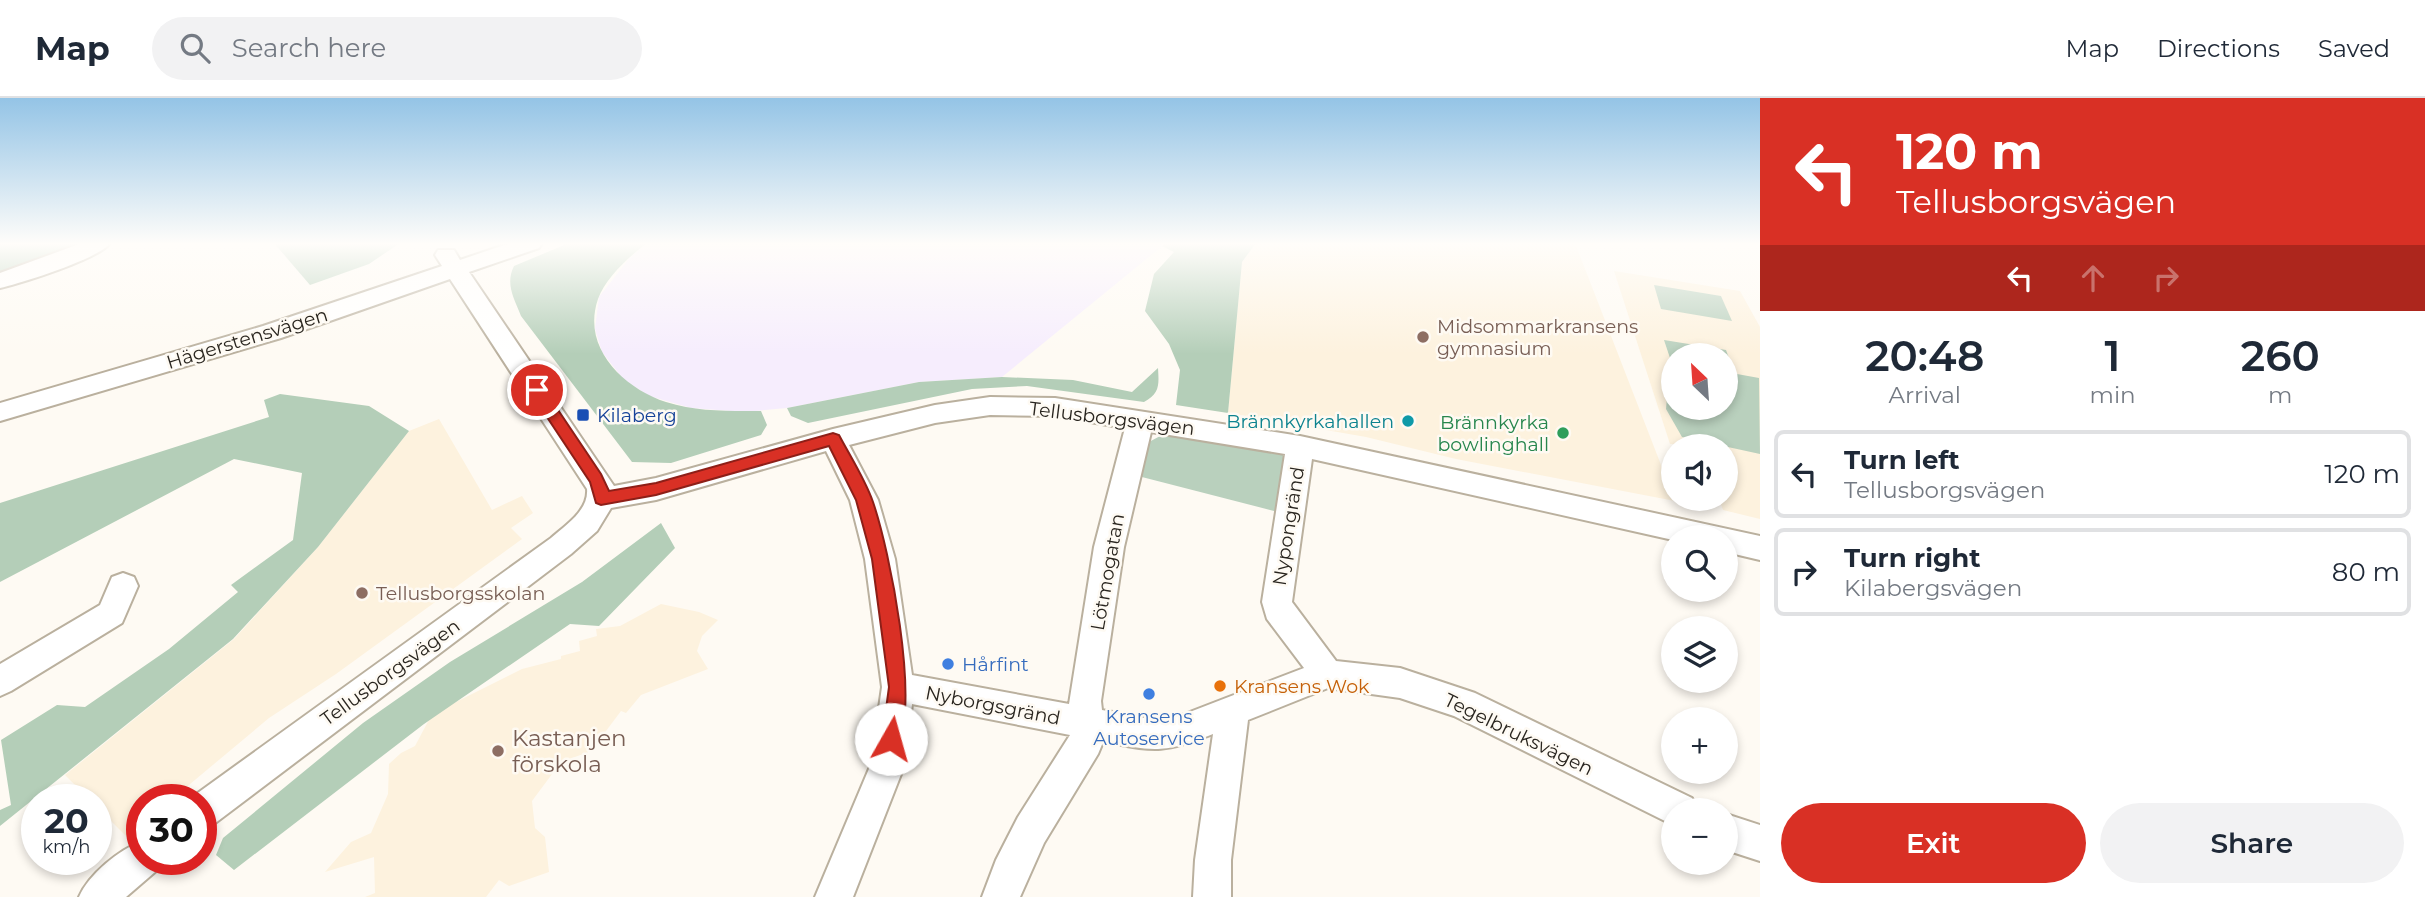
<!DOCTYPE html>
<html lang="en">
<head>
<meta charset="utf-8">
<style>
	:root { --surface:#fff; --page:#f2f2f3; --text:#1f2937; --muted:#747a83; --line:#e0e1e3; --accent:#d93025 }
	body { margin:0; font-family:Montserrat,sans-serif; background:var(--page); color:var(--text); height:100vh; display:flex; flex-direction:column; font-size:26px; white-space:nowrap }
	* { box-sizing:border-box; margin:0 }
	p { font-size:23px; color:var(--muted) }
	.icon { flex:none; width:38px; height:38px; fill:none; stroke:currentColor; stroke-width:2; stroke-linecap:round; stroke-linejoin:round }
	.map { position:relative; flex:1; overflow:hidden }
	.panel { display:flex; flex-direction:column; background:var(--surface); width:665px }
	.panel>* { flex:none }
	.banner { background:#d93025; color:#fff; overflow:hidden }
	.needle { width:46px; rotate:335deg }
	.tools { position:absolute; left:1661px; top:245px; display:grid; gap:14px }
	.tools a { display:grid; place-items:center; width:77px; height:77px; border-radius:50%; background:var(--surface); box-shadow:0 4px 10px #0003; font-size:35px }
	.speed { position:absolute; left:21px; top:686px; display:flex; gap:14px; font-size:35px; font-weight:700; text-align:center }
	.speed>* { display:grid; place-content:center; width:91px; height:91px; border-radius:50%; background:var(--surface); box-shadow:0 4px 10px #0003; line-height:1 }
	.speed small { font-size:18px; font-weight:400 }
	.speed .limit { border:10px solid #d22; background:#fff; color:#111 }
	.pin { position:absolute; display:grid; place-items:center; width:60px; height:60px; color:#fff; margin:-30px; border:4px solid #fff; border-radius:50%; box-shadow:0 2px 7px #0007 }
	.me { position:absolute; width:77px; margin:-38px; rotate:7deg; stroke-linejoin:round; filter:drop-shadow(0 0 5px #0008) }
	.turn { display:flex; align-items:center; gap:24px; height:147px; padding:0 21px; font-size:32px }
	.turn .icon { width:91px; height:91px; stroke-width:2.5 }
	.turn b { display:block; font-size:49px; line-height:60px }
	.lanes { display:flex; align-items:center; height:66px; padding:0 21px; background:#0003; justify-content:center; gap:35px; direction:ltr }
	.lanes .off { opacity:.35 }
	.eta { display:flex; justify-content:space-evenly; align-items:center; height:119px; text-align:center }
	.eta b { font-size:42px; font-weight:600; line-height:49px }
	.button { display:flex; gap:14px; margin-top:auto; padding:14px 21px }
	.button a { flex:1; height:80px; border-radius:42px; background:var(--accent); color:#fff; font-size:28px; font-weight:600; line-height:80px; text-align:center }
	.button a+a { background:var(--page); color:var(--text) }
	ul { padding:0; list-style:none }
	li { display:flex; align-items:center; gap:21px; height:88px; margin:0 14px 10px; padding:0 7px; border:4px solid var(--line); border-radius:10px }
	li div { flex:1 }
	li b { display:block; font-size:26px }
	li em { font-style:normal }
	header { display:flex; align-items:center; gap:42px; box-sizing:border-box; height:98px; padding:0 35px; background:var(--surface); border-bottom:2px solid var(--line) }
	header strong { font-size:33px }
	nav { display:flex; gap:38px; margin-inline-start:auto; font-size:24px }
	.search { width:490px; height:63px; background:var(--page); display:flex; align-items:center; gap:18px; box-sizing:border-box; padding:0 24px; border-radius:38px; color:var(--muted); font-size:26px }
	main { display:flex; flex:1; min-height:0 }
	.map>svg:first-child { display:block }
	.industrial { fill:#f6edfd }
	.built { fill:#fdf2de; fill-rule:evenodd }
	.green { fill:#b9d0bd }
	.forest { fill:#b4ceb8 }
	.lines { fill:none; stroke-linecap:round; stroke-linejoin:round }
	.minor-casing { stroke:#bab09e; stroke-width:4 }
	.minor { fill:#fff; fill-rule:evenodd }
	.route { fill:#d93025; stroke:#8d1f18; stroke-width:2 }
	.education-dot { fill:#8d6e63; stroke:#fefaf3; stroke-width:2.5 }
	.transit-dot { fill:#1a4fb4; stroke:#fefaf3; stroke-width:2.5 }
	.culture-dot { fill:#0f9aa8; stroke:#fefaf3; stroke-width:2.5 }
	.leisure-dot { fill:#2e9e5b; stroke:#fefaf3; stroke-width:2.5 }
	.shop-dot { fill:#3f7fe0; stroke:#fefaf3; stroke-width:2.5 }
	.food-dot { fill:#e8710a; stroke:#fefaf3; stroke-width:2.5 }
	.labels { text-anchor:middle; stroke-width:5; stroke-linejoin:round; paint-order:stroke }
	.education-label { font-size:19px; fill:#785e54; stroke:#fefaf3; text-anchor:start }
	.street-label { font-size:19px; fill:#29251f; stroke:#fefaf3 }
	.transit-label { font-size:19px; fill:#164399; stroke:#fefaf3; text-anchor:start }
	.culture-label { font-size:19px; fill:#0d838f; stroke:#fefaf3; text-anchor:end }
	.leisure-label { font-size:19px; fill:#27864d; stroke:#fefaf3; text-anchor:end }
	.shop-label { font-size:19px; fill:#366cbe; stroke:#fefaf3; text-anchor:start }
	.food-label { font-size:19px; fill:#c56008; stroke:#fefaf3; text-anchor:start }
	.near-education-label { font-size:23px; fill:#785e54; stroke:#fefaf3; text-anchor:start }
</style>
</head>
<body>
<header>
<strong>Map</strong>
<div class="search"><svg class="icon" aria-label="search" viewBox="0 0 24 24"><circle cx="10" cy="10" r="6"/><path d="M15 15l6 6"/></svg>Search here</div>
<nav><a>Map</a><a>Directions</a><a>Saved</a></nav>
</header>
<main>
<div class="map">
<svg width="1760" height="799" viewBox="0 0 1760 799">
	<rect width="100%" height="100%" fill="#fefaf3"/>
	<path class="industrial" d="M 647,145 L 1166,145 L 1002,279 L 919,284 L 787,310 L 744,314 L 691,310 L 649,298 L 623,281 L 602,254 L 595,231 L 599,199 L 628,162 Z"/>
	<g class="built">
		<path d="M 1256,145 L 1575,145 L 1675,403 L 1456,361 L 1366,339 L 1228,315 L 1242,164 Z"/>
		<path d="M 1614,173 L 1740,193 L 1760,229 L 1760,421 L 1723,412 L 1719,401 L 1726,401 L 1726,348 L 1670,346 ZM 1673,257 L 1726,257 L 1726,310 L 1673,310 Z"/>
		<path d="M 439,321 L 492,412 L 522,398 L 533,415 L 511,430 L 522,441 L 336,576 L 269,620 L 171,702 L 142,702 L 142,726 L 127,739 L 96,708 L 96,702 L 90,702 L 65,677 L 234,541 L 318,449 L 409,333 Z"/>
		<path d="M 661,506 L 699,514 L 718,522 L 702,538 L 697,553 L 708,571 L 641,597 L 626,615 L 621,613 L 603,637 L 596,639 L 597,651 L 561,664 L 532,703 L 535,730 L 545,739 L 549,774 L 509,788 L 499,782 L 486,799 L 365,799 L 375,795 L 374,759 L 325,774 L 351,744 L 371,735 L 388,696 L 389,666 L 401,655 L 415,648 L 432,616 L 522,571 L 561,561 L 561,558 L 580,553 L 579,543 L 597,538 L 596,531 L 620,528 Z"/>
	</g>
	<g class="green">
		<path d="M 1654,187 L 1721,198 L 1732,223 L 1661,211 Z"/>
		<path d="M 1664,242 L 1726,252 L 1733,271 L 1726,270 L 1726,257 L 1673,257 L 1673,260 L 1670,260 Z"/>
		<path d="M 1670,265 L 1673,265 L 1673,310 L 1726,310 L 1726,274 L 1759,280 L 1760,356 L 1682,339 L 1666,311 Z"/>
		<path d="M 1162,337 L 1280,355 L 1287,360 L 1278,414 L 1138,378 L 1149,344 Z"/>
	</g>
	<g class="forest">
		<path d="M 0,145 L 83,145 L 54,159 L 0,174 Z"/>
		<path d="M 274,145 L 400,145 L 369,166 L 310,187 Z"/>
		<path d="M 569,145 L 647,145 C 630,158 606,179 598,201 C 581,250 624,290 666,304 C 698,314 729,313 761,313 L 767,327 L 761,337 L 671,365 L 632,364 L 521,218 C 514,200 505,186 514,168 Z"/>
		<path d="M 1166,145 L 1256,145 L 1242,164 L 1228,315 L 1176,307 L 1180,272 L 1169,246 L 1145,213 L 1154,176 L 1174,154 L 1162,148 Z"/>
		<path d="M 1158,270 C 1159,287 1160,295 1144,304 L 1027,288 L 972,291 L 808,325 L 791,318 L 787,310 L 919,284 L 1002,279 L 1073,282 L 1132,294 Z"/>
		<path d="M 280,296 L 369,308 L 409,333 L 318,449 L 233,541 L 0,728 L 0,712 L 11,707 L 1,642 L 57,607 L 85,609 L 169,551 L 238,494 L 231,487 L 293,442 L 302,375 L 234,361 L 0,484 L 0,405 L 269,319 L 264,302 Z"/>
		<path d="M 661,425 L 675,450 L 599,528 L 570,526 L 424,626 L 234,772 L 216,757 L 223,740 L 363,625 L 450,564 L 582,484 Z"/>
	</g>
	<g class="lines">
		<g class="minor-casing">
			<g id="minor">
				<path d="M 82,145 L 110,145 C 99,161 21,185 0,190 L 0,175 Z"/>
				<path d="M 510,145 L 542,145 L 539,150 L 469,174 L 614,388 L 656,380 L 833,331 L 935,307 L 990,299 L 1055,300 L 1300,338 L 1760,438 L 1760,462 L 1726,454 L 1726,439 L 1673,439 L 1673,442 L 1312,361 L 1292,504 L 1336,563 L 1400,570 L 1475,595 L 1692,700 L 1697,712 L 1673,712 L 1673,727 L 1454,618 L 1400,600 L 1328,590 L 1248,622 L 1231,762 L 1231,799 L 1193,799 L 1195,762 L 1213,636 C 1163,656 1155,653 1103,644 L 1098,656 L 1044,745 L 1020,799 L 982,799 L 996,762 L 1018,719 L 1070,637 L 912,606 L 905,666 L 853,799 L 815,799 L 871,666 L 882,589 L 865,461 L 850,402 L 826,353 L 656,402 L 611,410 L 597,433 L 571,456 L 214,726 L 201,731 L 201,702 L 188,702 L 551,440 C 566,427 589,412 587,391 L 450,181 L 281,240 L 0,323 L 0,305 L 263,228 L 442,168 L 435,157 L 438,152 L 454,152 L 460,162 ZM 990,317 L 1055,318 L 1125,330 L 1094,449 L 1069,606 L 912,577 L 895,461 L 878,402 L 849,347 L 935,325 ZM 1151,334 L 1285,356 L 1262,504 L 1267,521 L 1304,570 L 1182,617 L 1156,622 L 1102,612 L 1101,603 L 1124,449 Z"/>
				<path d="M 123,475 L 134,479 L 138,488 L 122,525 L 11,593 L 0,598 L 0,566 L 100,507 L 112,479 Z"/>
				<path d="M 1726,716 L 1760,727 L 1760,763 L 1726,752 Z"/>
				<path d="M 142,743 L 142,761 L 160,761 L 155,774 L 126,799 L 79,799 C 89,776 119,752 142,743 Z"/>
			</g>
		</g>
		<use href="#minor" class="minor"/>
	</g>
	<linearGradient id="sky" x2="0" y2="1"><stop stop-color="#94c4e6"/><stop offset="0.57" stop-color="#fffdfa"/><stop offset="1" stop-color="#fffdfa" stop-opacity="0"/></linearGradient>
	<rect width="1760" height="256" fill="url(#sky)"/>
	<path class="route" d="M 537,286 L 542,288 L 601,376 L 609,393 L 656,385 L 833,335 L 839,337 C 850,358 865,381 873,404 C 890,454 919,600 898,647 L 891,650 L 884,647 L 882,641 L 889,589 L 872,461 L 856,402 L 829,348 L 656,397 L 601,407 L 596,405 L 590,384 L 529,292 Z"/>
	<g class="education-dot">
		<circle cx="1423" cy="239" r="7"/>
		<circle cx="362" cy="495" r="7"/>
		<circle cx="498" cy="653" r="7"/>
	</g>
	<rect class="transit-dot" x="576" y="310" width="14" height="14" rx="3.5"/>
	<circle class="culture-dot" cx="1408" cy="323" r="7"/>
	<circle class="leisure-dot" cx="1563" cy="335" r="7"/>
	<g class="shop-dot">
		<circle cx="948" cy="566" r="7"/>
		<circle cx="1149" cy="596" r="7"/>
	</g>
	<circle class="food-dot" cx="1220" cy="588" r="7"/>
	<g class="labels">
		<g class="education-label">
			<text x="1437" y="235">Midsommarkransens<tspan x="1437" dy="22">gymnasium</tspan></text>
			<text x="376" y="502">Tellusborgsskolan</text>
		</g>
		<g class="street-label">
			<text transform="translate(247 240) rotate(-17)" y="7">Hägerstensvägen</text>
			<text transform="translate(1112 320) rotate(7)" y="7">Tellusborgsvägen</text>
			<text transform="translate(1288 428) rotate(-81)" y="7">Nypongränd</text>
			<text transform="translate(1107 474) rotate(-80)" y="7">Lötmogatan</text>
			<text transform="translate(390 574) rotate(-36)" y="7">Tellusborgsvägen</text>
			<text transform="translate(993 607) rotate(11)" y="7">Nyborgsgränd</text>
			<text transform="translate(1519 636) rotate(26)" y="7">Tegelbruksvägen</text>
		</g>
		<g class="transit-label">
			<text x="597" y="324">Kilaberg</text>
		</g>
		<g class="culture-label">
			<text x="1394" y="330">Brännkyrkahallen</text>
		</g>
		<g class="leisure-label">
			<text x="1549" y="331">Brännkyrka<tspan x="1549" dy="22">bowlinghall</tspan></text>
		</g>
		<g class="shop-label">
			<text x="962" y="573">Hårfint</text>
			<text x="1149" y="625" text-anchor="middle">Kransens<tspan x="1149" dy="22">Autoservice</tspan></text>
		</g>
		<g class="food-label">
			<text x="1234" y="595">Kransens Wok</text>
		</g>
		<g class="near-education-label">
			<text x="512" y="648">Kastanjen<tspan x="512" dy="26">förskola</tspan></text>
		</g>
	</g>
</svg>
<div class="tools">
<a><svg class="needle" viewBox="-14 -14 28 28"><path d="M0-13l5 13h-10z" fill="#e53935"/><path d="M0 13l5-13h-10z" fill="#747a83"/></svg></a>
<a><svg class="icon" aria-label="sound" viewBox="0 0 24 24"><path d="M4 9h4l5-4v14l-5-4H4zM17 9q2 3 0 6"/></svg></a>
<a><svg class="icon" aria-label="search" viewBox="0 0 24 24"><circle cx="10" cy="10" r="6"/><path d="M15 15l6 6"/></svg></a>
<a><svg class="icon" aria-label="layers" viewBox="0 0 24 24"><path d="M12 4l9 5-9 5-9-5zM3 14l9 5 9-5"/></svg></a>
<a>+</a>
<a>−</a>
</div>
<div class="speed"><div>20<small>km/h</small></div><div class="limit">30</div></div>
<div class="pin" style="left:537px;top:292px;background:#d93025"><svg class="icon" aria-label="arrive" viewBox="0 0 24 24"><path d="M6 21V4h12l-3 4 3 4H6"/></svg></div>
<svg class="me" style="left:891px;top:641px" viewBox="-20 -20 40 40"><circle r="19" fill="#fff"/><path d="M0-13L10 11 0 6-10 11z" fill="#d93025"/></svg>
</div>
<section class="panel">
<div class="banner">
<div class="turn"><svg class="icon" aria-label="left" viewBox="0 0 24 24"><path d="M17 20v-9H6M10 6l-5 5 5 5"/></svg><div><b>120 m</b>Tellusborgsvägen</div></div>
<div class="lanes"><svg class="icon" aria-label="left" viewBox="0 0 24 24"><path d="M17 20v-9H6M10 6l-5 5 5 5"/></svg><svg class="icon off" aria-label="ahead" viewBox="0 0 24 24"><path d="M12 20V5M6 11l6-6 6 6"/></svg><svg class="icon off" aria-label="right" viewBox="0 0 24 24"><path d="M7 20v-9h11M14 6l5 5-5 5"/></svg></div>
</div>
<div class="eta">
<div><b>20:48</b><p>Arrival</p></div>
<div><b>1</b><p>min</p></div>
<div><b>260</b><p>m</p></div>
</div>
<ul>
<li><svg class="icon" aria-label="left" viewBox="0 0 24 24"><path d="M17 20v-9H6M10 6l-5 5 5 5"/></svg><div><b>Turn left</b><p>Tellusborgsvägen</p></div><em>120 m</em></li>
<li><svg class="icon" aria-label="right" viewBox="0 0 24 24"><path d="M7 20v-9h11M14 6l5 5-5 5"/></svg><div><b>Turn right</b><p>Kilabergsvägen</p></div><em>80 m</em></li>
</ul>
<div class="button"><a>Exit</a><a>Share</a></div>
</section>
</main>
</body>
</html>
